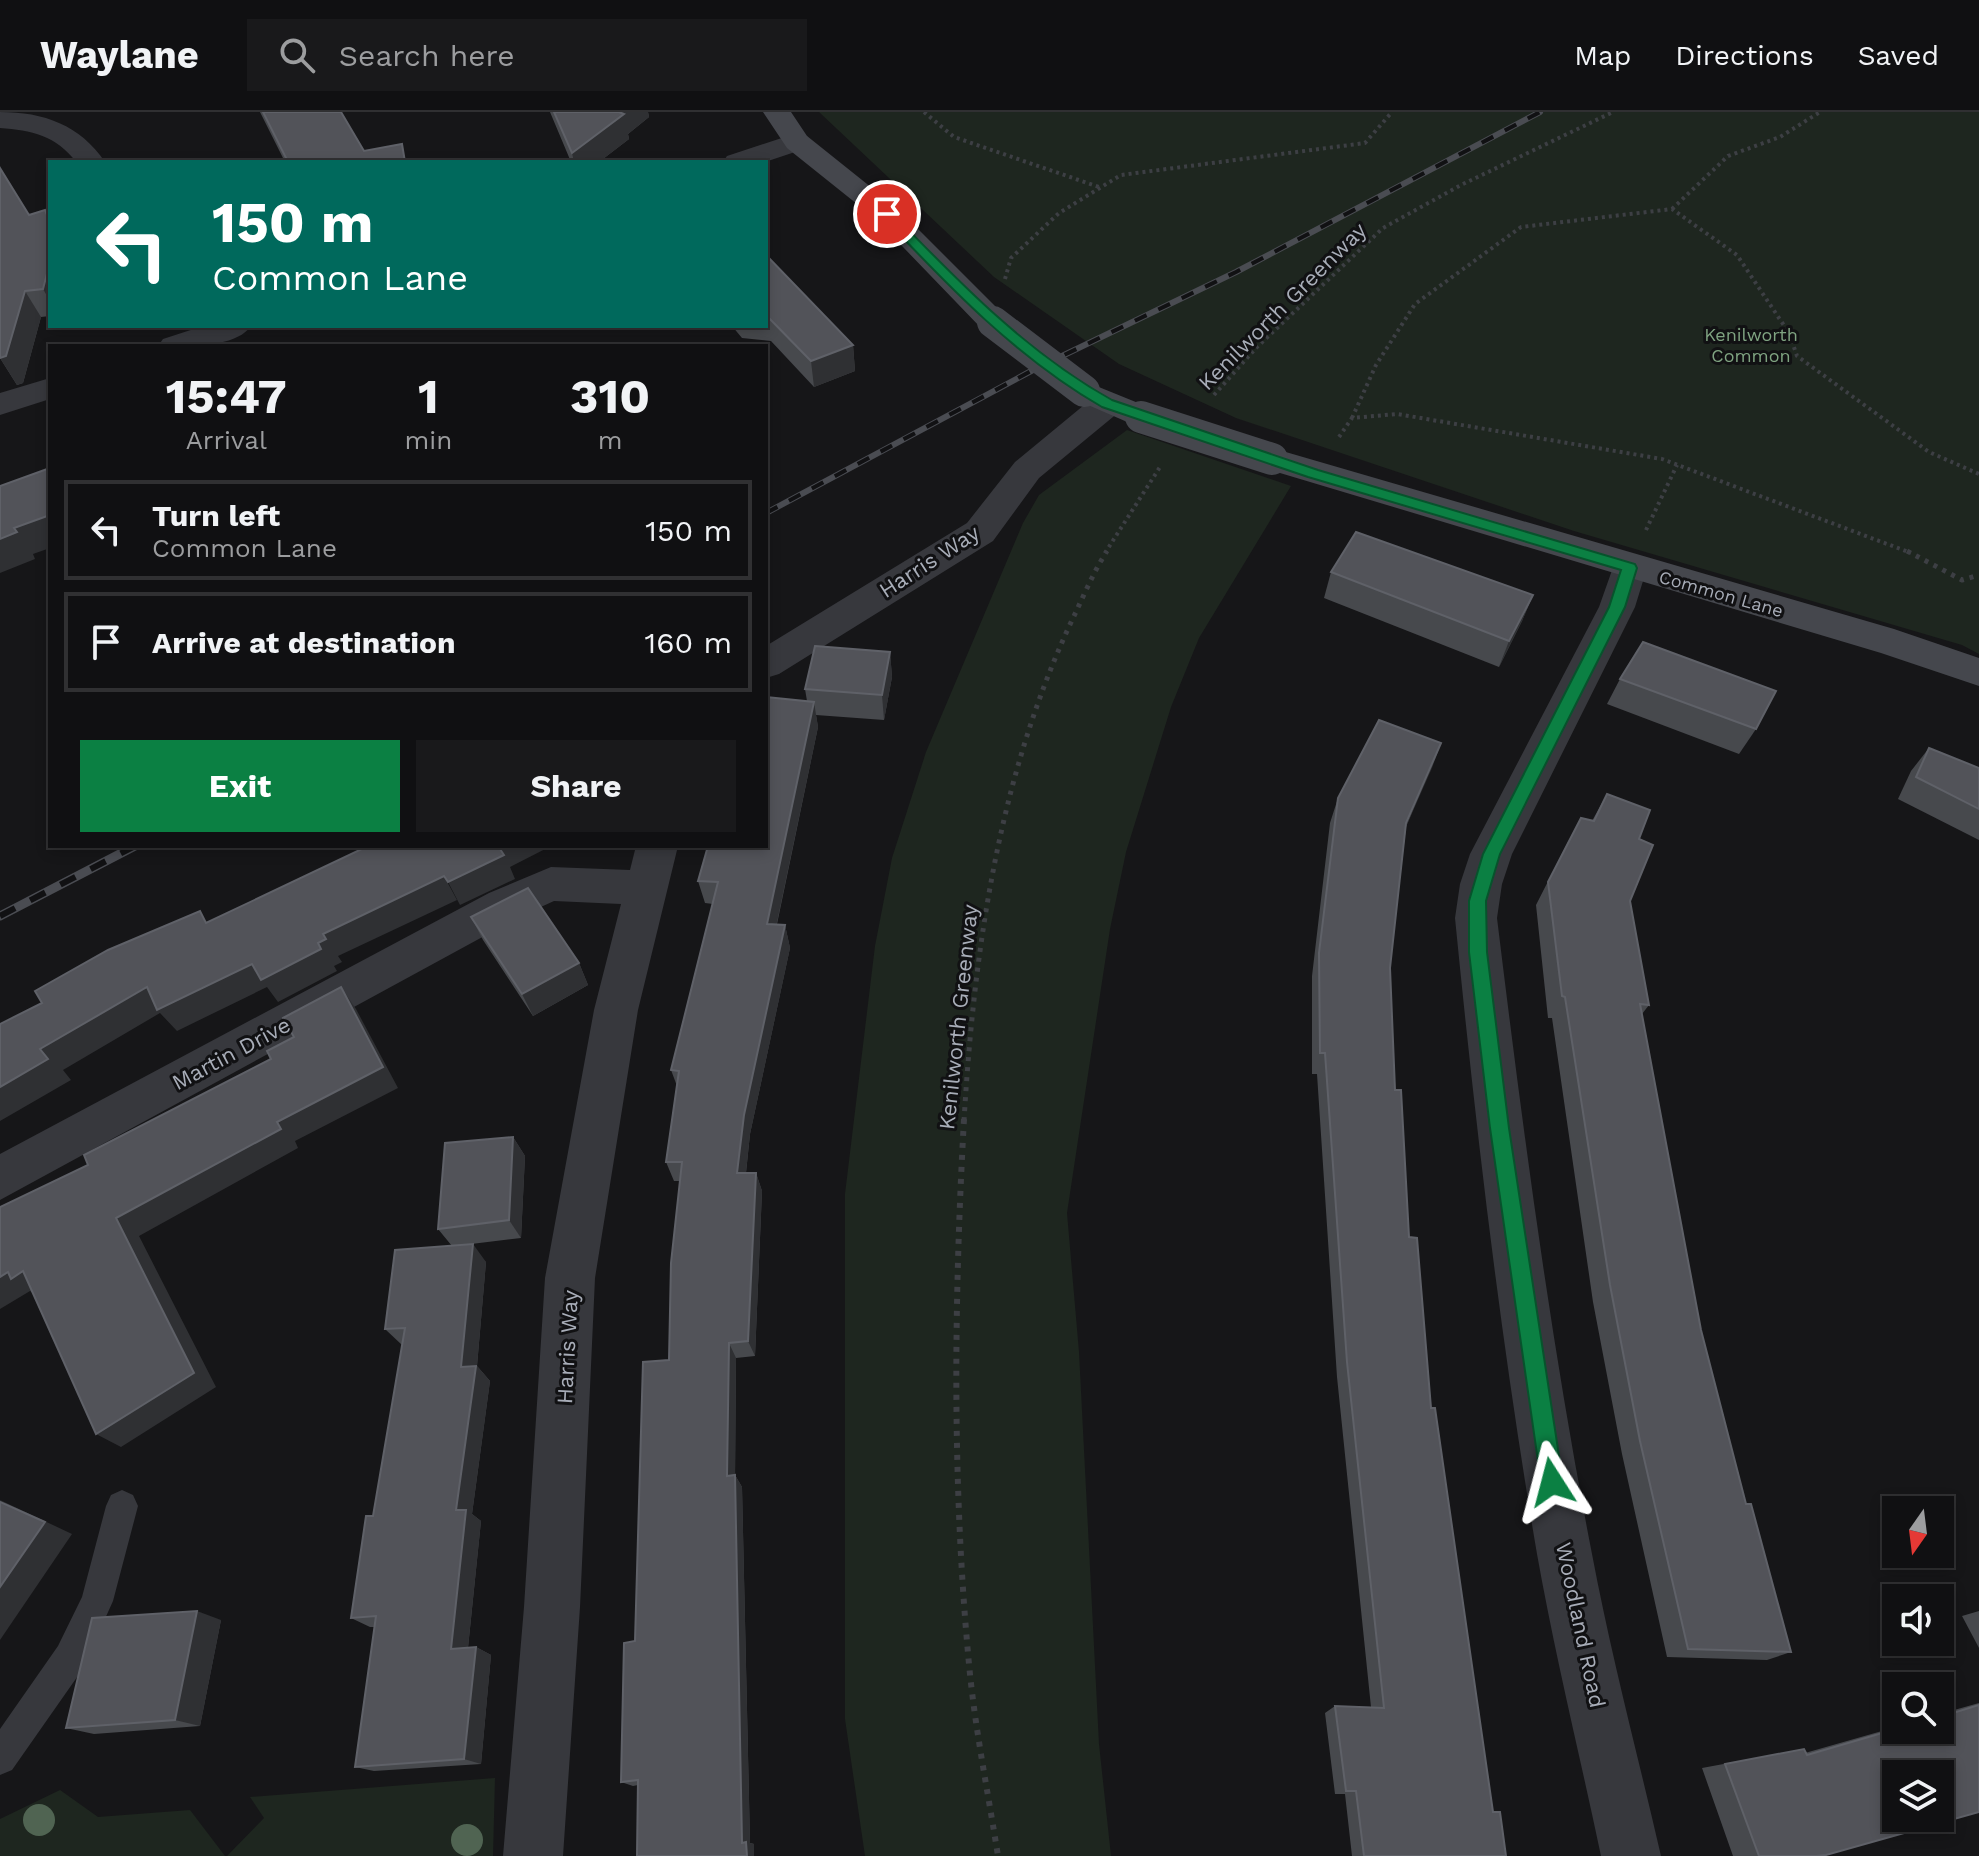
<!DOCTYPE html>
<html lang="en">
<head>
<meta charset="utf-8">
<style>
	:root { --surface:#101012; --page:#19191b; --text:#f1f3f6; --muted:#9c9d9f; --line:#303032; --accent:#0b8043 }
	body { margin:0; font-family:"Work Sans",sans-serif; background:var(--page); color:var(--text); height:100vh; display:flex; flex-direction:column; font-size:30px; white-space:nowrap }
	* { box-sizing:border-box; margin:0 }
	p { font-size:26px; color:var(--muted) }
	.icon { flex:none; width:44px; height:44px; fill:none; stroke:currentColor; stroke-width:2; stroke-linecap:round; stroke-linejoin:round }
	.map { position:relative; flex:1; overflow:hidden }
	.drawer { position:absolute; left:48px; top:232px; width:720px; height:504px; display:flex; flex-direction:column; background:var(--surface); border-radius:0px; box-shadow:0 4px 12px #0003,0 0 0 2px var(--line) }
	.drawer>* { flex:none }
	.banner { position:absolute; left:48px; top:48px; width:720px; height:168px; border-radius:0px; box-shadow:0 4px 12px #0003,0 0 0 2px var(--line); background:#00695c; color:#fff; overflow:hidden }
	.needle { width:52px; rotate:194deg }
	.controls { position:absolute; left:1882px; top:1384px; display:grid; gap:16px }
	.controls a { display:grid; place-items:center; width:72px; height:72px; border-radius:0px; background:var(--surface); box-shadow:0 4px 12px #0003,0 0 0 2px var(--line); font-size:40px }
	.pin { position:absolute; display:grid; place-items:center; width:68px; height:68px; color:#fff; margin:-34px; border:4px solid #fff; border-radius:50%; box-shadow:0 2px 8px #0007 }
	.me { position:absolute; width:88px; margin:-44px; rotate:351deg; stroke-linejoin:round; filter:drop-shadow(0 0 6px #0008) }
	.turn { display:flex; align-items:center; gap:28px; height:168px; padding:0 32px; font-size:36px }
	.turn .icon { width:104px; height:104px; stroke-width:2.5 }
	.turn b { display:block; font-size:56px; line-height:68px }
	.eta { display:flex; justify-content:space-evenly; align-items:center; height:136px; text-align:center }
	.eta b { font-size:48px; font-weight:700; line-height:56px }
	.action { display:flex; gap:16px; margin-top:auto; padding:16px 32px }
	.action a { flex:1; height:92px; border-radius:0px; background:var(--accent); color:#fff; font-size:32px; font-weight:700; line-height:92px; text-align:center }
	.action a+a { background:var(--page); color:var(--text) }
	ul { padding:0; list-style:none }
	li { display:flex; align-items:center; gap:24px; height:100px; margin:0 16px 12px; padding:0 16px; border:4px solid var(--line); border-radius:0px }
	li div { flex:1 }
	li b { display:block; font-size:30px }
	li em { font-style:normal }
	header { display:flex; align-items:center; gap:48px; box-sizing:border-box; height:112px; padding:0 40px; background:var(--surface); border-bottom:2px solid var(--line) }
	header strong { font-size:38px }
	nav { display:flex; gap:44px; margin-inline-start:auto; font-size:28px }
	.search { width:560px; height:72px; background:var(--page); display:flex; align-items:center; gap:20px; box-sizing:border-box; padding:0 28px; border-radius:0px; color:var(--muted); font-size:30px }
	.map>svg:first-child { display:block }
	.green { fill:#1e261f }
	.lines { fill:none; stroke-linecap:round; stroke-linejoin:round }
	.path-far2 { stroke:#3d3f44; stroke-width:4; stroke-dasharray:3 4; stroke-linecap:butt }
	.path-far1 { stroke:#3d3f44; stroke-width:5; stroke-dasharray:4 6; stroke-linecap:butt }
	.path { stroke:#3d3f44; stroke-width:6; stroke-dasharray:5 7; stroke-linecap:butt }
	.lane { fill:#37383d; fill-rule:evenodd }
	.street { fill:#37383d; fill-rule:evenodd }
	.secondary { fill:#45474d; fill-rule:evenodd }
	.rail-far1-casing { stroke:#4a4c52; stroke-width:6 }
	.rail-casing { stroke:#4a4c52; stroke-width:9 }
	.rail-far1 { stroke:#111113; stroke-width:4; stroke-dasharray:13; stroke-linecap:butt }
	.rail { stroke:#111113; stroke-width:6; stroke-dasharray:17; stroke-linecap:butt }
	.secondary-bridge { stroke:#45474d; stroke-width:32 }
	.tree { fill:#506452 }
	.wall { fill:#47494d }
	.shaded-wall { fill:#2f3033 }
	.building { fill:#525359; stroke:#5f6168; stroke-width:2; fill-rule:evenodd }
	.route { fill:#0b8043; stroke:#07532c; stroke-width:2 }
	.labels { text-anchor:middle; stroke-width:6; stroke-linejoin:round; paint-order:stroke }
	.far-park-label { font-size:18px; fill:#7fa381; stroke:#111113 }
	.far-street-label { font-size:18px; fill:#a8adb8; stroke:#111113 }
	.street-label { font-size:22px; fill:#a8adb8; stroke:#111113 }
</style>
</head>
<body>
<header>
<strong>Waylane</strong>
<div class="search"><svg class="icon" aria-label="search" viewBox="0 0 24 24"><circle cx="10" cy="10" r="6"/><path d="M15 15l6 6"/></svg>Search here</div>
<nav><a>Map</a><a>Directions</a><a>Saved</a></nav>
</header>
<div class="map">
<svg width="1979" height="1744" viewBox="0 0 1979 1744">
	<rect width="100%" height="100%" fill="#161618"/>
	<g class="green">
		<path d="M 819,0 L 1979,0 L 1979,542 L 1962,533 L 1574,419 L 1236,306 L 1119,252 L 994,165 Z"/>
		<path d="M 1127,318 L 1291,374 L 1199,526 L 1171,595 L 1126,740 L 1110,817 L 1067,1101 L 1079,1240 L 1099,1632 L 1111,1744 L 865,1744 L 845,1607 L 845,1082 L 875,834 L 892,746 L 926,640 L 1023,411 L 1039,383 Z"/>
		<path d="M 495,1666 L 493,1744 L 227,1744 L 264,1706 L 250,1685 Z"/>
		<path d="M 60,1678 L 98,1705 L 190,1698 L 225,1744 L 0,1744 L 0,1707 Z"/>
	</g>
	<g class="lines">
		<g class="path-far2">
			<path d="M 924,0 L 954,25 L 1099,75"/>
			<path d="M 1672,97 L 1728,44 L 1780,25 L 1820,0"/>
			<path d="M 1005,167 L 1011,146 L 1059,101 L 1121,63 L 1365,31 L 1392,0"/>
			<path d="M 1214,283 L 1257,235 L 1383,116 L 1461,73 L 1613,0"/>
			<path d="M 1352,306 L 1376,253 L 1415,192 L 1521,115 L 1672,97 L 1737,143 L 1789,221 L 1797,244 L 1929,340 L 1979,362"/>
			<path d="M 1339,325 L 1352,306 L 1397,302 L 1662,347 L 1911,441"/>
			<path d="M 1646,418 L 1677,353"/>
			<path d="M 1105,441 L 1160,355"/>
		</g>
		<g class="path-far1">
			<path d="M 1907,439 L 1962,468 L 1979,463"/>
			<path d="M 964,1009 C 974,838 999,661 1074,504 C 1084,483 1094,459 1107,439"/>
		</g>
		<path class="path" d="M 964,1007 C 954,1188 952,1372 969,1552 C 975,1617 988,1680 998,1744"/>
		<path class="lane" d="M 122,1378 L 133,1383 L 138,1394 L 113,1489 L 82,1558 L 12,1658 L 0,1663 L 0,1617 L 58,1534 L 82,1485 L 106,1394 L 111,1383 Z"/>
		<g class="street">
			<path d="M 0,0 C 44,0 80,13 105,50 L 76,50 C 57,24 31,18 0,16 Z"/>
			<path d="M 797,21 L 807,24 L 811,30 L 807,36 L 765,50 L 723,50 L 727,44 Z"/>
			<path d="M 203,214 L 251,214 C 235,237 183,234 158,234 L 163,227 Z"/>
			<path d="M 50,266 L 50,287 L 0,303 L 0,281 Z"/>
			<path d="M 1107,281 L 1119,284 L 1124,292 L 1119,300 L 1039,366 L 993,429 L 779,562 L 766,566 L 766,534 L 967,411 L 1015,350 L 1095,284 Z"/>
			<path d="M 1629,443 L 1642,447 L 1647,456 L 1635,495 L 1512,742 L 1502,772 L 1497,806 C 1523,1019 1551,1232 1592,1442 C 1611,1543 1638,1644 1661,1744 L 1601,1744 C 1580,1644 1555,1543 1537,1442 C 1501,1231 1476,1019 1455,806 L 1460,772 L 1470,742 L 1599,495 L 1616,447 Z"/>
			<path d="M 636,734 L 678,734 L 638,898 L 595,1166 L 580,1495 L 563,1744 L 503,1744 L 524,1495 L 545,1166 L 594,898 L 621,792 L 554,789 L 519,805 L 0,1088 L 0,1042 L 489,781 L 551,755 L 630,758 Z"/>
		</g>
		<g class="secondary">
			<path d="M 763,0 L 791,0 L 807,24 L 897,96 L 1004,203 L 1009,210 L 1004,217 L 993,220 L 982,217 L 877,108 L 787,36 Z"/>
			<path d="M 1084,269 L 1153,297 L 1158,305 L 1153,313 L 1141,316 L 1072,286 L 1068,279 L 1072,272 Z"/>
			<path d="M 1272,336 L 1894,517 L 1979,546 L 1979,574 L 1881,541 L 1260,355 L 1255,347 L 1260,339 Z"/>
		</g>
		<g class="rail-far1-casing">
			<path id="rail-far1" d="M 766,401 L 1033,258 L 1236,160 L 1540,0"/>
		</g>
		<g class="rail-casing">
			<path id="rail" d="M 0,804 L 135,734"/>
		</g>
		<use href="#rail-far1" class="rail-far1"/>
		<use href="#rail" class="rail"/>
		<g class="secondary-bridge">
			<path d="M 993,210 L 1084,279"/>
			<path d="M 1141,305 L 1272,347"/>
		</g>
	</g>
	<g class="tree">
		<circle cx="39" cy="1708" r="16"/>
		<circle cx="467" cy="1728" r="16"/>
	</g>
	<g class="wall">
		<path d="M 260,0 L 341,0 L 364,39 L 408,50 L 285,50 Z"/>
		<path d="M 550,0 L 648,0 L 649,5 L 628,22 L 629,27 L 599,50 L 571,50 Z"/>
		<path d="M 45,98 L 50,108 L 50,204 L 41,205 L 23,271 L 17,273 L 0,246 L 29,103 Z"/>
		<path d="M 766,143 L 853,233 L 855,259 L 814,275 L 771,229 L 742,226 L 732,214 L 766,214 Z"/>
		<path d="M 1331,460 L 1533,483 L 1522,509 L 1499,555 L 1324,486 Z"/>
		<path d="M 890,540 L 892,565 L 884,608 L 816,603 L 818,615 L 777,812 L 785,813 L 790,836 L 750,1022 L 746,1061 L 756,1061 L 762,1079 L 755,1244 L 736,1246 L 735,1363 L 742,1375 L 750,1731 L 754,1732 L 754,1744 L 638,1673 L 633,1674 L 621,1670 L 635,1529 L 669,1248 L 680,1069 L 674,1069 L 666,1050 L 677,974 L 671,958 L 713,792 L 705,791 L 698,769 L 807,589 L 805,577 Z"/>
		<path d="M 1620,567 L 1756,617 L 1739,642 L 1607,592 Z"/>
		<path d="M 1441,631 L 1406,715 L 1390,856 L 1395,978 L 1409,1125 L 1431,1296 L 1493,1700 L 1506,1744 L 1352,1744 L 1345,1682 L 1335,1682 L 1325,1601 L 1335,1594 L 1371,1595 L 1337,1265 L 1317,962 L 1312,962 L 1312,864 L 1330,711 L 1338,686 Z"/>
		<path d="M 1929,636 L 1979,656 L 1979,728 L 1898,687 L 1911,659 Z"/>
		<path d="M 1607,682 L 1639,727 L 1630,789 L 1649,893 L 1642,902 L 1701,1218 L 1746,1392 L 1791,1540 L 1767,1548 L 1667,1545 L 1622,1342 L 1593,1190 L 1552,906 L 1548,906 L 1536,793 L 1568,730 L 1592,709 Z"/>
		<path d="M 471,805 L 579,851 L 588,873 L 533,904 L 483,828 Z"/>
		<path d="M 513,1025 L 525,1044 L 521,1126 L 463,1133 L 486,1150 L 477,1254 L 490,1269 L 472,1402 L 481,1409 L 468,1536 L 476,1535 L 491,1543 L 481,1652 L 374,1659 L 355,1655 L 375,1515 L 370,1515 L 351,1506 L 373,1404 L 402,1233 L 385,1217 L 452,1134 L 438,1117 Z"/>
		<path d="M 1979,1499 L 1979,1536 L 1962,1504 Z"/>
		<path d="M 221,1508 L 200,1614 L 94,1622 L 66,1616 Z"/>
		<path d="M 1979,1591 L 1979,1700 L 1816,1744 L 1733,1744 L 1702,1656 L 1804,1637 L 1805,1641 L 1896,1615 L 1896,1618 L 1940,1618 L 1940,1602 Z"/>
	</g>
	<g class="shaded-wall">
		<path d="M 619,0 L 648,0 L 649,5 L 628,22 L 629,27 L 599,50 L 574,50 L 572,41 Z"/>
		<path d="M 50,150 L 50,189 L 43,177 Z"/>
		<path d="M 25,179 L 41,205 L 23,271 L 17,273 L 0,246 Z"/>
		<path d="M 853,233 L 855,259 L 814,275 L 811,249 Z"/>
		<path d="M 50,403 L 50,436 L 33,442 L 35,447 L 0,461 L 0,427 L 14,416 Z"/>
		<path d="M 1533,483 L 1522,509 L 1499,555 L 1509,529 Z"/>
		<path d="M 890,540 L 892,565 L 884,608 L 882,583 Z"/>
		<path d="M 814,590 L 818,615 L 772,834 L 767,812 Z"/>
		<path d="M 1441,631 L 1432,656 L 1397,735 L 1406,711 Z"/>
		<path d="M 498,734 L 551,734 L 510,755 L 515,767 L 460,793 L 448,770 Z"/>
		<path d="M 444,764 L 457,788 L 338,844 L 342,850 L 334,854 L 337,859 L 278,890 L 267,875 L 177,919 L 160,901 L 63,958 L 71,968 L 0,1009 L 0,975 L 40,937 L 147,875 L 252,852 L 318,831 L 323,822 Z"/>
		<path d="M 785,813 L 790,836 L 750,1022 L 744,1079 L 737,1061 L 744,1003 Z"/>
		<path d="M 579,851 L 588,873 L 533,904 L 522,882 Z"/>
		<path d="M 341,875 L 356,897 L 398,976 L 295,1029 L 298,1036 L 139,1124 L 216,1275 L 121,1335 L 96,1322 L 116,1106 L 277,1010 Z"/>
		<path d="M 513,1025 L 525,1044 L 521,1126 L 509,1108 Z"/>
		<path d="M 756,1061 L 762,1079 L 755,1244 L 748,1229 Z"/>
		<path d="M 473,1132 L 486,1150 L 477,1254 L 490,1269 L 472,1402 L 481,1409 L 467,1545 L 451,1537 L 461,1255 Z"/>
		<path d="M 23,1159 L 37,1184 L 30,1179 L 0,1197 L 0,1165 L 8,1160 Z"/>
		<path d="M 729,1231 L 736,1246 L 735,1376 L 727,1364 Z"/>
		<path d="M 735,1363 L 742,1375 L 750,1731 L 754,1732 L 754,1744 L 747,1744 L 742,1731 Z"/>
		<path d="M 0,1388 L 72,1422 L 0,1528 Z"/>
		<path d="M 197,1499 L 221,1508 L 200,1614 L 175,1608 Z"/>
		<path d="M 476,1535 L 491,1543 L 481,1652 L 464,1647 Z"/>
	</g>
	<g class="building">
		<path d="M 263,0 L 341,0 L 364,39 L 402,32 L 405,50 L 288,50 Z"/>
		<path d="M 554,0 L 619,0 L 624,2 L 572,41 Z"/>
		<path d="M 0,56 L 29,103 L 45,98 L 50,111 L 50,150 L 43,177 L 25,179 L 6,244 L 0,246 Z"/>
		<path d="M 766,143 L 853,233 L 811,249 L 766,203 Z"/>
		<path d="M 50,356 L 50,403 L 14,416 L 17,420 L 0,427 L 0,374 Z"/>
		<path d="M 1356,420 L 1533,483 L 1509,529 L 1331,460 Z"/>
		<path d="M 1643,530 L 1776,579 L 1756,617 L 1620,567 Z"/>
		<path d="M 815,534 L 890,540 L 882,583 L 805,577 Z"/>
		<path d="M 766,585 L 814,590 L 767,812 L 785,813 L 744,1003 L 737,1061 L 756,1061 L 748,1229 L 729,1231 L 727,1364 L 735,1363 L 742,1731 L 746,1730 L 747,1744 L 637,1744 L 638,1668 L 621,1670 L 624,1531 L 635,1529 L 643,1250 L 669,1248 L 671,1151 L 682,1050 L 666,1050 L 679,959 L 671,958 L 718,770 L 698,769 L 708,734 L 766,734 Z"/>
		<path d="M 1379,608 L 1441,631 L 1406,711 L 1390,856 L 1395,978 L 1401,978 L 1409,1125 L 1417,1126 L 1431,1296 L 1435,1296 L 1493,1700 L 1500,1700 L 1506,1744 L 1364,1744 L 1356,1679 L 1346,1679 L 1335,1594 L 1384,1596 L 1347,1250 L 1325,941 L 1320,941 L 1319,841 L 1338,686 Z"/>
		<path d="M 1929,636 L 1979,656 L 1979,697 L 1916,665 Z"/>
		<path d="M 1607,682 L 1650,698 L 1639,727 L 1653,733 L 1630,789 L 1649,893 L 1640,892 L 1701,1218 L 1746,1392 L 1751,1392 L 1791,1540 L 1688,1537 L 1640,1329 L 1610,1173 L 1565,885 L 1562,884 L 1548,770 L 1581,706 L 1594,709 Z"/>
		<path d="M 368,734 L 498,734 L 504,743 L 448,770 L 444,764 L 323,822 L 326,827 L 318,831 L 321,837 L 261,868 L 252,852 L 157,898 L 147,875 L 40,937 L 48,947 L 0,975 L 0,912 L 42,891 L 35,879 L 108,838 L 200,799 L 206,811 Z"/>
		<path d="M 528,776 L 579,851 L 522,882 L 471,805 Z"/>
		<path d="M 341,875 L 383,955 L 277,1010 L 281,1017 L 116,1106 L 194,1261 L 96,1322 L 23,1159 L 11,1167 L 8,1160 L 0,1165 L 0,1095 L 88,1053 L 84,1043 L 271,947 L 267,939 L 294,925 L 283,906 Z"/>
		<path d="M 513,1025 L 509,1108 L 438,1117 L 445,1031 Z"/>
		<path d="M 473,1132 L 461,1255 L 476,1254 L 456,1398 L 466,1398 L 451,1537 L 476,1535 L 464,1647 L 355,1655 L 376,1504 L 351,1506 L 366,1404 L 373,1404 L 405,1216 L 385,1217 L 395,1138 Z"/>
		<path d="M 0,1390 L 45,1410 L 0,1475 Z"/>
		<path d="M 197,1499 L 175,1608 L 66,1616 L 92,1506 Z"/>
		<path d="M 1979,1593 L 1979,1700 L 1826,1743 L 1816,1744 L 1759,1744 L 1725,1652 L 1804,1637 L 1807,1643 L 1896,1617 L 1940,1618 L 1940,1605 ZM 1896,1662 L 1940,1662 L 1940,1706 L 1896,1706 Z"/>
	</g>
	<path class="route" d="M 883,100 L 891,100 C 959,170 1026,240 1112,288 L 1318,358 L 1635,452 L 1637,456 L 1625,495 L 1500,742 L 1486,789 L 1487,840 L 1509,1016 L 1563,1370 L 1560,1378 L 1552,1381 L 1545,1378 L 1541,1370 L 1490,1016 L 1469,840 L 1469,789 L 1483,742 L 1609,495 L 1621,458 L 1308,365 L 1102,295 C 1017,246 949,175 883,105 Z"/>
	<g class="labels">
		<g class="far-park-label">
			<text x="1751" y="229">Kenilworth<tspan x="1751" dy="21">Common</tspan></text>
		</g>
		<g class="far-street-label">
			<text transform="translate(1721 482) rotate(16)" y="6">Common Lane</text>
		</g>
		<g class="street-label">
			<text transform="translate(1282 194) rotate(-45)" y="8">Kenilworth Greenway</text>
			<text transform="translate(929 449) rotate(-33)" y="8">Harris Way</text>
			<text transform="translate(958 905) rotate(-84)" y="8">Kenilworth Greenway</text>
			<text transform="translate(231 941) rotate(-28)" y="8">Martin Drive</text>
			<text transform="translate(567 1235) rotate(-87)" y="8">Harris Way</text>
			<text transform="translate(1581 1513) rotate(78)" y="8">Woodland Road</text>
		</g>
	</g>
</svg>
<div class="controls">
<a><svg class="needle" viewBox="-14 -14 28 28"><path d="M0-13l5 13h-10z" fill="#e53935"/><path d="M0 13l5-13h-10z" fill="#9c9d9f"/></svg></a>
<a><svg class="icon" aria-label="sound" viewBox="0 0 24 24"><path d="M4 9h4l5-4v14l-5-4H4zM17 9q2 3 0 6"/></svg></a>
<a><svg class="icon" aria-label="search" viewBox="0 0 24 24"><circle cx="10" cy="10" r="6"/><path d="M15 15l6 6"/></svg></a>
<a><svg class="icon" aria-label="layers" viewBox="0 0 24 24"><path d="M12 4l9 5-9 5-9-5zM3 14l9 5 9-5"/></svg></a>
</div>
<div class="pin" style="left:887px;top:102px;background:#d93025"><svg class="icon" aria-label="arrive" viewBox="0 0 24 24"><path d="M6 21V4h12l-3 4 3 4H6"/></svg></div>
<svg class="me" style="left:1552px;top:1370px" viewBox="-20 -20 40 40"><path d="M0-17L14 15 0 8-14 15z" fill="#0b8043" stroke="#fff" stroke-width="4"/></svg>
<div class="banner">
<div class="turn"><svg class="icon" aria-label="left" viewBox="0 0 24 24"><path d="M17 20v-9H6M10 6l-5 5 5 5"/></svg><div><b>150 m</b>Common Lane</div></div>
</div>
<section class="drawer">
<div class="eta">
<div><b>15:47</b><p>Arrival</p></div>
<div><b>1</b><p>min</p></div>
<div><b>310</b><p>m</p></div>
</div>
<ul>
<li><svg class="icon" aria-label="left" viewBox="0 0 24 24"><path d="M17 20v-9H6M10 6l-5 5 5 5"/></svg><div><b>Turn left</b><p>Common Lane</p></div><em>150 m</em></li>
<li><svg class="icon" aria-label="arrive" viewBox="0 0 24 24"><path d="M6 21V4h12l-3 4 3 4H6"/></svg><div><b>Arrive at destination</b></div><em>160 m</em></li>
</ul>
<div class="action"><a>Exit</a><a>Share</a></div>
</section>
</div>
</body>
</html>
